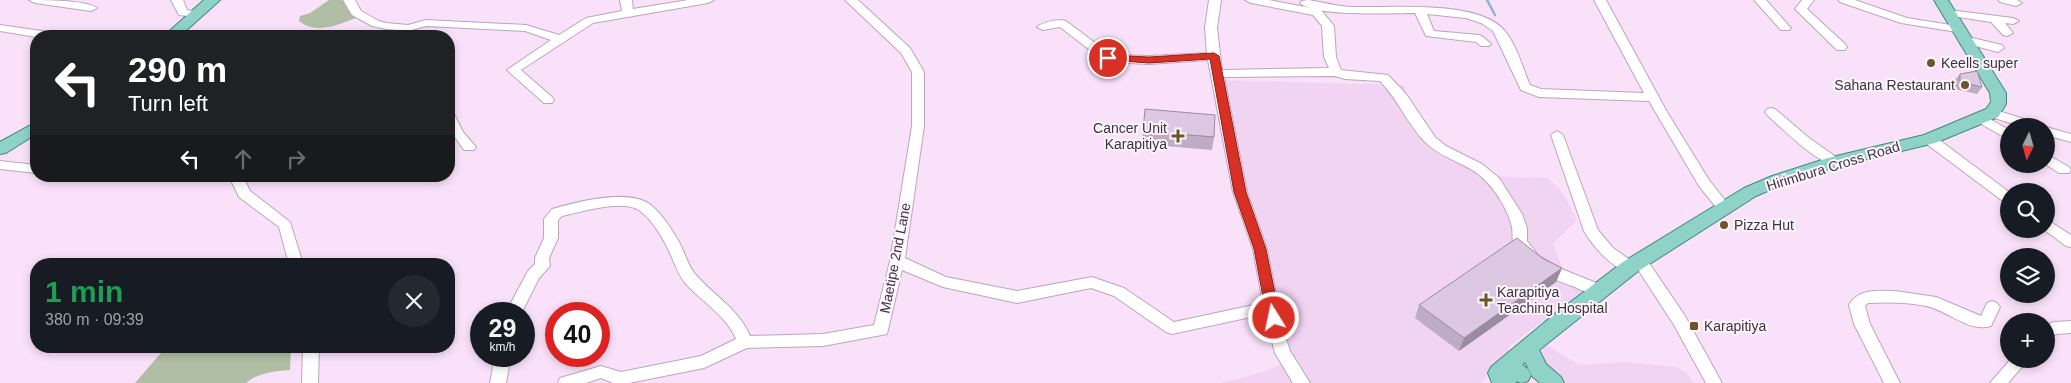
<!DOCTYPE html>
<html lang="en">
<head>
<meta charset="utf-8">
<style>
	:root { --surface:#171b24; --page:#242831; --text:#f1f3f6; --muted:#9ea1a6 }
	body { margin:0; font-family:Arial,sans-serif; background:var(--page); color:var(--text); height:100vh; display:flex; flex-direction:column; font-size:19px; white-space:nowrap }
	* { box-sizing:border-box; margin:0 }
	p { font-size:16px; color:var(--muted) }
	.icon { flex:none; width:28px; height:28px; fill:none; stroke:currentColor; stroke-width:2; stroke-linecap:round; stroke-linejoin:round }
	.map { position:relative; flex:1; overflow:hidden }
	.sheet { position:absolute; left:30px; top:258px; width:425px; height:95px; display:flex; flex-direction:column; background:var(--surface); border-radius:20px; box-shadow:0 2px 8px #0003 }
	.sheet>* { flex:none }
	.top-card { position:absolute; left:30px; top:30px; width:425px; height:152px; border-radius:20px; box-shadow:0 2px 8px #0003; background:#202124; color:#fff; overflow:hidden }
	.needle { width:32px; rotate:185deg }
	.buttons { position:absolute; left:2000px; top:118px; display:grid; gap:10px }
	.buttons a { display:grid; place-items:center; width:55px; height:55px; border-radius:50%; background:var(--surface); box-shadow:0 2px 8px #0003; font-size:25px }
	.speed { position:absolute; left:470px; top:302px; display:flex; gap:10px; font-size:25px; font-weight:700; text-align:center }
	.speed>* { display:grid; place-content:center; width:65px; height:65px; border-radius:50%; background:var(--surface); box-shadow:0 2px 8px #0003; line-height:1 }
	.speed small { font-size:12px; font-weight:400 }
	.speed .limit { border:8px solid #d22; background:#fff; color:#111 }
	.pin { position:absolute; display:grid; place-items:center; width:42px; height:42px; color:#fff; margin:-21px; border:2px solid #fff; border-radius:50%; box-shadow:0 1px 5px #0007 }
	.me { position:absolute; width:55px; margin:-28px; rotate:350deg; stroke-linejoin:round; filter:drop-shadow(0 0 4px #0008) }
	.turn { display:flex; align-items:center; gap:18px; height:105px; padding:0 15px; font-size:22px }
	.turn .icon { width:65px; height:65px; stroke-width:2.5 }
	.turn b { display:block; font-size:35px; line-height:42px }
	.lanes { display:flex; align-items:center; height:48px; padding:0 15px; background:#0003; justify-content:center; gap:25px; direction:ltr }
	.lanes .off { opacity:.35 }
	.round { display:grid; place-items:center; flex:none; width:52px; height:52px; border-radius:26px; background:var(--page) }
	.head { display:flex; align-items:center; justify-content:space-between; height:85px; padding:0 15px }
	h1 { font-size:30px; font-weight:700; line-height:38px; color:#1e9e55 }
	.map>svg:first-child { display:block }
	.built { fill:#f1d4f2 }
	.green { fill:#afbea4 }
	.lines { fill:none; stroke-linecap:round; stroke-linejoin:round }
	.stream { stroke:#91b1d3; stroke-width:2.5 }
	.minor-casing { stroke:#bca5bd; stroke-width:2 }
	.major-casing { stroke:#42887f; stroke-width:2 }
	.minor { fill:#fff; fill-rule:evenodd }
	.major { fill:#8fd3c8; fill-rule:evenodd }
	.wall { fill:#bdacc3 }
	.shaded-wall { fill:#9a8c9f }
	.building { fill:#dcc8e3; stroke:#9a8c9f }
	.route { fill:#d93025; stroke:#8d1f18 }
	.poi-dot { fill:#6d5626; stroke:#fef4fe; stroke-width:2 }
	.labels { text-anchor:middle; stroke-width:4; stroke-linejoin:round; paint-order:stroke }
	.poi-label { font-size:14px; fill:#3c333d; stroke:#fef4fe; text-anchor:start }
	.street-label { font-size:14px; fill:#3c333d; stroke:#fef4fe }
</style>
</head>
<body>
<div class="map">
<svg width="2071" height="383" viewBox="0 0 2071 383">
	<rect width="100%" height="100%" fill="#f9e1fa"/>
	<g class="built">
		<path d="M 1219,80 L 1404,85 L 1411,108 L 1425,130 L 1449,158 L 1483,176 L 1548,178 L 1562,192 L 1577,220 L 1553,244 L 1562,267 L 1594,288 L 1533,328 L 1509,347 L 1508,364 L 1489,374 L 1480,383 L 1220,383 L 1264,372 L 1287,361 Z"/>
		<path d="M 1546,345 L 1580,365 L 1626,362 L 1676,367 L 1687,373 L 1693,383 L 1563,383 L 1544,363 L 1538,347 Z"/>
	</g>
	<g class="green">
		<path d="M 329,0 L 349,0 L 361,16 C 342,23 317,36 299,21 L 300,16 L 310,13 Z"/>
		<path d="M 167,346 L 291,346 L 290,370 C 276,371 257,373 246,383 L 135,383 Z"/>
	</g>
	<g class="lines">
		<path class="stream" d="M 1487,0 L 1495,15"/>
		<g class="minor-casing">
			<g id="minor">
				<path d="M 29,0 C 44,0 86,0 97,8 L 91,11 L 35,3 Z"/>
				<path d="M 171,0 L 183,0 L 187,10 L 199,12 L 201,14 L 195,17 L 179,15 Z"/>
				<path d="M 343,0 L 355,0 L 361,11 L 379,21 L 386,23 L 408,25 L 426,20 L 526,25 L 559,35 L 586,18 L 622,11 L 620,0 L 632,0 L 633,9 L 688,0 L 714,0 L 708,3 L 593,23 L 521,70 L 552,97 L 554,100 L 552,103 L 544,103 L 507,70 L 551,40 L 525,31 L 426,26 L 408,31 L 386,29 L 372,26 L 352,15 Z"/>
				<path d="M 845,0 L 858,0 L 910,48 L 924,72 L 924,126 L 905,258 L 946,277 L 1017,291 L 1092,277 L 1124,288 L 1174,322 L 1263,303 L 1253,249 L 1233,192 L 1208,60 L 1149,64 L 1108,62 L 1104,61 L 1060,27 L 1043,30 L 1037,27 C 1043,22 1058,19 1066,21 L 1111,55 L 1149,56 L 1207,53 L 1205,28 L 1209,0 L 1221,0 L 1217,28 L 1222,70 L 1329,68 L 1324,57 L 1322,26 L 1313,15 L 1251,3 L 1245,0 L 1269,0 L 1321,10 L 1334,26 L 1336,57 L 1341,70 L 1388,75 L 1406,94 L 1435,137 L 1446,146 L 1482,164 L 1499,178 L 1522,214 L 1527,228 L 1527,241 L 1538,255 L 1559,268 L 1604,286 L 1607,290 L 1604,294 C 1594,297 1582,290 1572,286 C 1550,278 1521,266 1513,242 C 1512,237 1513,232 1512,227 C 1508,210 1497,193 1486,181 C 1469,163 1443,160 1425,142 C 1408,125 1399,101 1380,81 L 1345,79 L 1335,76 L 1228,77 L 1224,77 L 1247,192 L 1267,249 L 1283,329 L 1290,351 L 1310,383 L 1293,383 L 1275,353 L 1265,314 L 1172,334 L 1166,332 L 1114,296 L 1091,288 L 1017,303 L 943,287 L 902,270 L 887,334 L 823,346 L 747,348 L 704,368 L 629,383 L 613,383 L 601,378 L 586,383 L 558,383 L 560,378 L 601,366 L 621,372 L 701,356 L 736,339 C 726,315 702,302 685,283 C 676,271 673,258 666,245 C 660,233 649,216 637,209 C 619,200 581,212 562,216 L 558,220 L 558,238 L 549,258 L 550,266 L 539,278 L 521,314 L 505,314 L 528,271 L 535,264 L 535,258 L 544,238 L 544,219 L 552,209 C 576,202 623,190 646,202 C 659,209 670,227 678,240 C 684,250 687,264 695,274 C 713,295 739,309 750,336 L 823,334 L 874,325 L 890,261 L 912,126 L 912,72 L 901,53 Z"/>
				<path d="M 1308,0 C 1322,2 1336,6 1350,7 C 1389,8 1472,0 1501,27 C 1516,41 1522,67 1530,85 L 1541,89 L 1644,93 L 1594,0 L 1606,0 L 1667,112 L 1709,180 L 1732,209 L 1730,212 L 1720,212 L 1699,186 L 1649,101 L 1539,97 L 1521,90 L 1493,31 L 1481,23 L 1466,18 L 1427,14 L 1434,31 L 1479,35 L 1483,37 L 1491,44 L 1489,46 L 1481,46 L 1476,42 L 1426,36 L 1415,13 C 1394,13 1314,17 1300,3 L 1302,1 Z"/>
				<path d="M 1754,0 L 1766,0 L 1789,26 L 1791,28 L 1789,30 L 1781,30 Z"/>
				<path d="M 1802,0 L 1814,0 L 1807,9 L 1845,44 L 1847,47 L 1845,50 L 1837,50 L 1797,11 L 1795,9 Z"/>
				<path d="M 1838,0 L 1855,0 L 1907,18 L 1957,26 L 1963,29 L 1957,32 L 1901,23 L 1840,2 Z"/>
				<path d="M 1998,0 L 2017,0 L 2022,3 L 2016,6 L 2000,2 Z"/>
				<path d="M 1949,10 L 2013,18 L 2019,21 L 2013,24 L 2005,23 L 2013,33 L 2007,36 L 2003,35 L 1991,22 L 1945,15 L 1943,13 L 1945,11 Z"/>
				<path d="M 0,25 L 56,33 L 62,36 L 36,37 L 0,31 Z"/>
				<path d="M 1964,36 L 2002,45 L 2004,48 L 1998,52 L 1960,42 L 1958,40 L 1960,38 Z"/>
				<path d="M 1771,108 L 1775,109 L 1809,138 L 1839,159 L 1841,162 L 1839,165 C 1822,169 1780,126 1767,115 L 1765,112 L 1767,109 Z"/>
				<path d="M 1992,109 L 2037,123 L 2038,126 L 2020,126 L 1988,116 L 1986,113 Z"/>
				<path d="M 449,111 L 453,112 L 463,132 L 476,147 L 474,150 L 464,150 L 449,129 Z"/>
				<path d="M 1981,114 L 2009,130 L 2009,140 L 1976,121 L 1975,118 Z"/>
				<path d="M 2046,127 L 2071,134 L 2071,142 L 2046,135 Z"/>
				<path d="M 1557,131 L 1563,135 L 1598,230 L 1613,248 L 1633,262 L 1635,257 L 1640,256 L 1645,257 L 1685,316 L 1722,383 L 1706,383 L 1674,325 L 1637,268 L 1635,271 C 1617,276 1592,245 1584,231 L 1551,135 Z"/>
				<path d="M 1929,135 L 1934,136 L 2009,192 L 2009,204 L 2004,202 L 1924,142 L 1922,139 L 1924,136 Z"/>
				<path d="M 2046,154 L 2069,167 L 2071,170 L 2069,173 L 2059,173 L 2045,164 Z"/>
				<path d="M 0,161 L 36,165 L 36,173 L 0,169 Z"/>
				<path d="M 229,176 L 243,176 L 250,191 L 290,222 L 303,264 L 289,264 L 279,227 L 239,197 Z"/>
				<path d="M 2046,219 L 2071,235 L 2071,247 L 2066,246 L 2043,229 L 2046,229 Z"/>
				<path d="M 1895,291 L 1936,297 L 1981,316 L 1987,303 L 1992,301 L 1997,303 L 2000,307 L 1991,326 C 1969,333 1947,310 1926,306 C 1907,302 1887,302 1868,303 L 1865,306 L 1870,324 L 1900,383 L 1884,383 L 1854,324 L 1849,305 C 1859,288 1878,291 1895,291 Z"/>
				<path d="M 2071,321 L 2071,333 L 2057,334 L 2046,339 L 2046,325 L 2054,322 Z"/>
				<path d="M 303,346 L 319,346 L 318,383 L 302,383 Z"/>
				<path d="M 495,356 L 511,356 L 506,383 L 490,383 Z"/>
				<path d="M 2011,359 L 2029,359 L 2008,383 L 1990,383 Z"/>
			</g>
		</g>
		<g class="major-casing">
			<g id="major">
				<path d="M 204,0 L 220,0 L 180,36 L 164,36 Z"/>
				<path d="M 1934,0 L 1948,0 L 2006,93 L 2006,104 L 1998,117 L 1935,143 L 1838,166 L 1784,184 L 1756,196 L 1637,272 L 1539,350 L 1546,364 L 1561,377 L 1564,383 L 1540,383 L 1532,376 L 1525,362 L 1522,365 L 1528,369 L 1531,375 L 1528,381 L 1521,383 L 1516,381 L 1516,383 L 1492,383 L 1488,373 L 1491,367 L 1551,317 L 1623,262 L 1744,188 L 1772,176 L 1828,158 L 1924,135 L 1986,109 L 1991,102 L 1990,93 Z"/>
				<path d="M 36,122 L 36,134 L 6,153 L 0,154 L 0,142 Z"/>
			</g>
		</g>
		<use href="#minor" class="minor"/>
		<use href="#major" class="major"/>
	</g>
	<g class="wall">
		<path d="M 1960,74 L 1982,87 L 1977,94 L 1955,89 L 1955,80 Z"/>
		<path d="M 1145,109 L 1214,137 L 1212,150 L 1142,144 Z"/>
		<path d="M 1542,258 L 1562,268 L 1556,282 L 1459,351 L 1415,318 L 1419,305 Z"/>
	</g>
	<path class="shaded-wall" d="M 1562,268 L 1556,282 L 1459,351 L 1464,338 Z"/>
	<g class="building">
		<path d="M 1977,71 L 1982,87 L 1960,82 L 1960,74 Z"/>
		<path d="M 1145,109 L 1215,115 L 1214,137 L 1143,131 Z"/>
		<path d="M 1517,238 L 1542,258 L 1562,268 L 1464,338 L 1419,305 Z"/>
	</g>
	<path class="route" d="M 1214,53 L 1219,56 L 1246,192 L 1266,249 L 1280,318 L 1278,322 L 1269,322 L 1267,318 L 1254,249 L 1234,192 L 1210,59 L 1149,63 L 1108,60 L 1103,58 L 1108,55 L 1149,57 Z"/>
	<g class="poi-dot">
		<circle cx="1931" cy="63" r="5"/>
		<circle cx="1965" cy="85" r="5"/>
		<path d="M1175.5 128.5h5v5h5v5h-5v5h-5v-5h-5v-5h5z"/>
		<circle cx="1724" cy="225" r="5"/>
		<path d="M1483.5 292.5h5v5h5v5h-5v5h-5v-5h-5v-5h5z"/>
		<rect x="1689" y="321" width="10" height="10" rx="2.5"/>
	</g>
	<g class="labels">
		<g class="poi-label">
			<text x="1941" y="68">Keells super</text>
			<text x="1955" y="90" text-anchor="end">Sahana Restaurant</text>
			<text x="1167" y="133" text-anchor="end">Cancer Unit<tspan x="1167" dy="16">Karapitiya</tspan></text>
			<text x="1734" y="230">Pizza Hut</text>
			<text x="1497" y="297">Karapitiya<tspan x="1497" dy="16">Teaching Hospital</tspan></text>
			<text x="1704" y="331">Karapitiya</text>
		</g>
		<g class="street-label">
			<text transform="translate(1833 166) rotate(-17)" y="5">Hirimbura Cross Road</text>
			<text transform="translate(895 258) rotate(-79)" y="5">Maetipe 2nd Lane</text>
		</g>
	</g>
</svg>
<div class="buttons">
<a><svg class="needle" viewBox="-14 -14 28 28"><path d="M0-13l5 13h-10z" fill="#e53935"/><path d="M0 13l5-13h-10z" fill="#9ea1a6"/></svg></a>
<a><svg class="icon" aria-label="search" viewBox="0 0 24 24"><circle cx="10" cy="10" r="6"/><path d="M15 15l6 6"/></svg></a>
<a><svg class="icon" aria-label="layers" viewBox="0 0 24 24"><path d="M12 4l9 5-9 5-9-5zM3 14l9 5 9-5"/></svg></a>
<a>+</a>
</div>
<div class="speed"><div>29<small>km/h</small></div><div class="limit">40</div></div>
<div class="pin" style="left:1108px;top:58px;background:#d93025"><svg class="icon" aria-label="arrive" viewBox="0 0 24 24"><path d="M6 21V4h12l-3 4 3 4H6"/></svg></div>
<svg class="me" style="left:1274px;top:318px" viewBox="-20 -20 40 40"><circle r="17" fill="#d93025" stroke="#fff" stroke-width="3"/><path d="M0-11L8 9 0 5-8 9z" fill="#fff"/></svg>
<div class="top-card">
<div class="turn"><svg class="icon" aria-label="left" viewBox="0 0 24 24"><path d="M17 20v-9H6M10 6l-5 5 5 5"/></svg><div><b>290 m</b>Turn left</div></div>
<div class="lanes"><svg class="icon" aria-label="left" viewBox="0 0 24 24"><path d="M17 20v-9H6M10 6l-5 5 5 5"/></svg><svg class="icon off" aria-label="ahead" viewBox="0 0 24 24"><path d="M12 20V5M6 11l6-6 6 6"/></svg><svg class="icon off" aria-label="right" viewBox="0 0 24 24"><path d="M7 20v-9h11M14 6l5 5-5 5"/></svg></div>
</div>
<section class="sheet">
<div class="head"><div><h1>1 min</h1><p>380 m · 09:39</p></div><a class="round"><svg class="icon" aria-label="close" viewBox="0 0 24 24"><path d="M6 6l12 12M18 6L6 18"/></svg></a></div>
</section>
</div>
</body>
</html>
